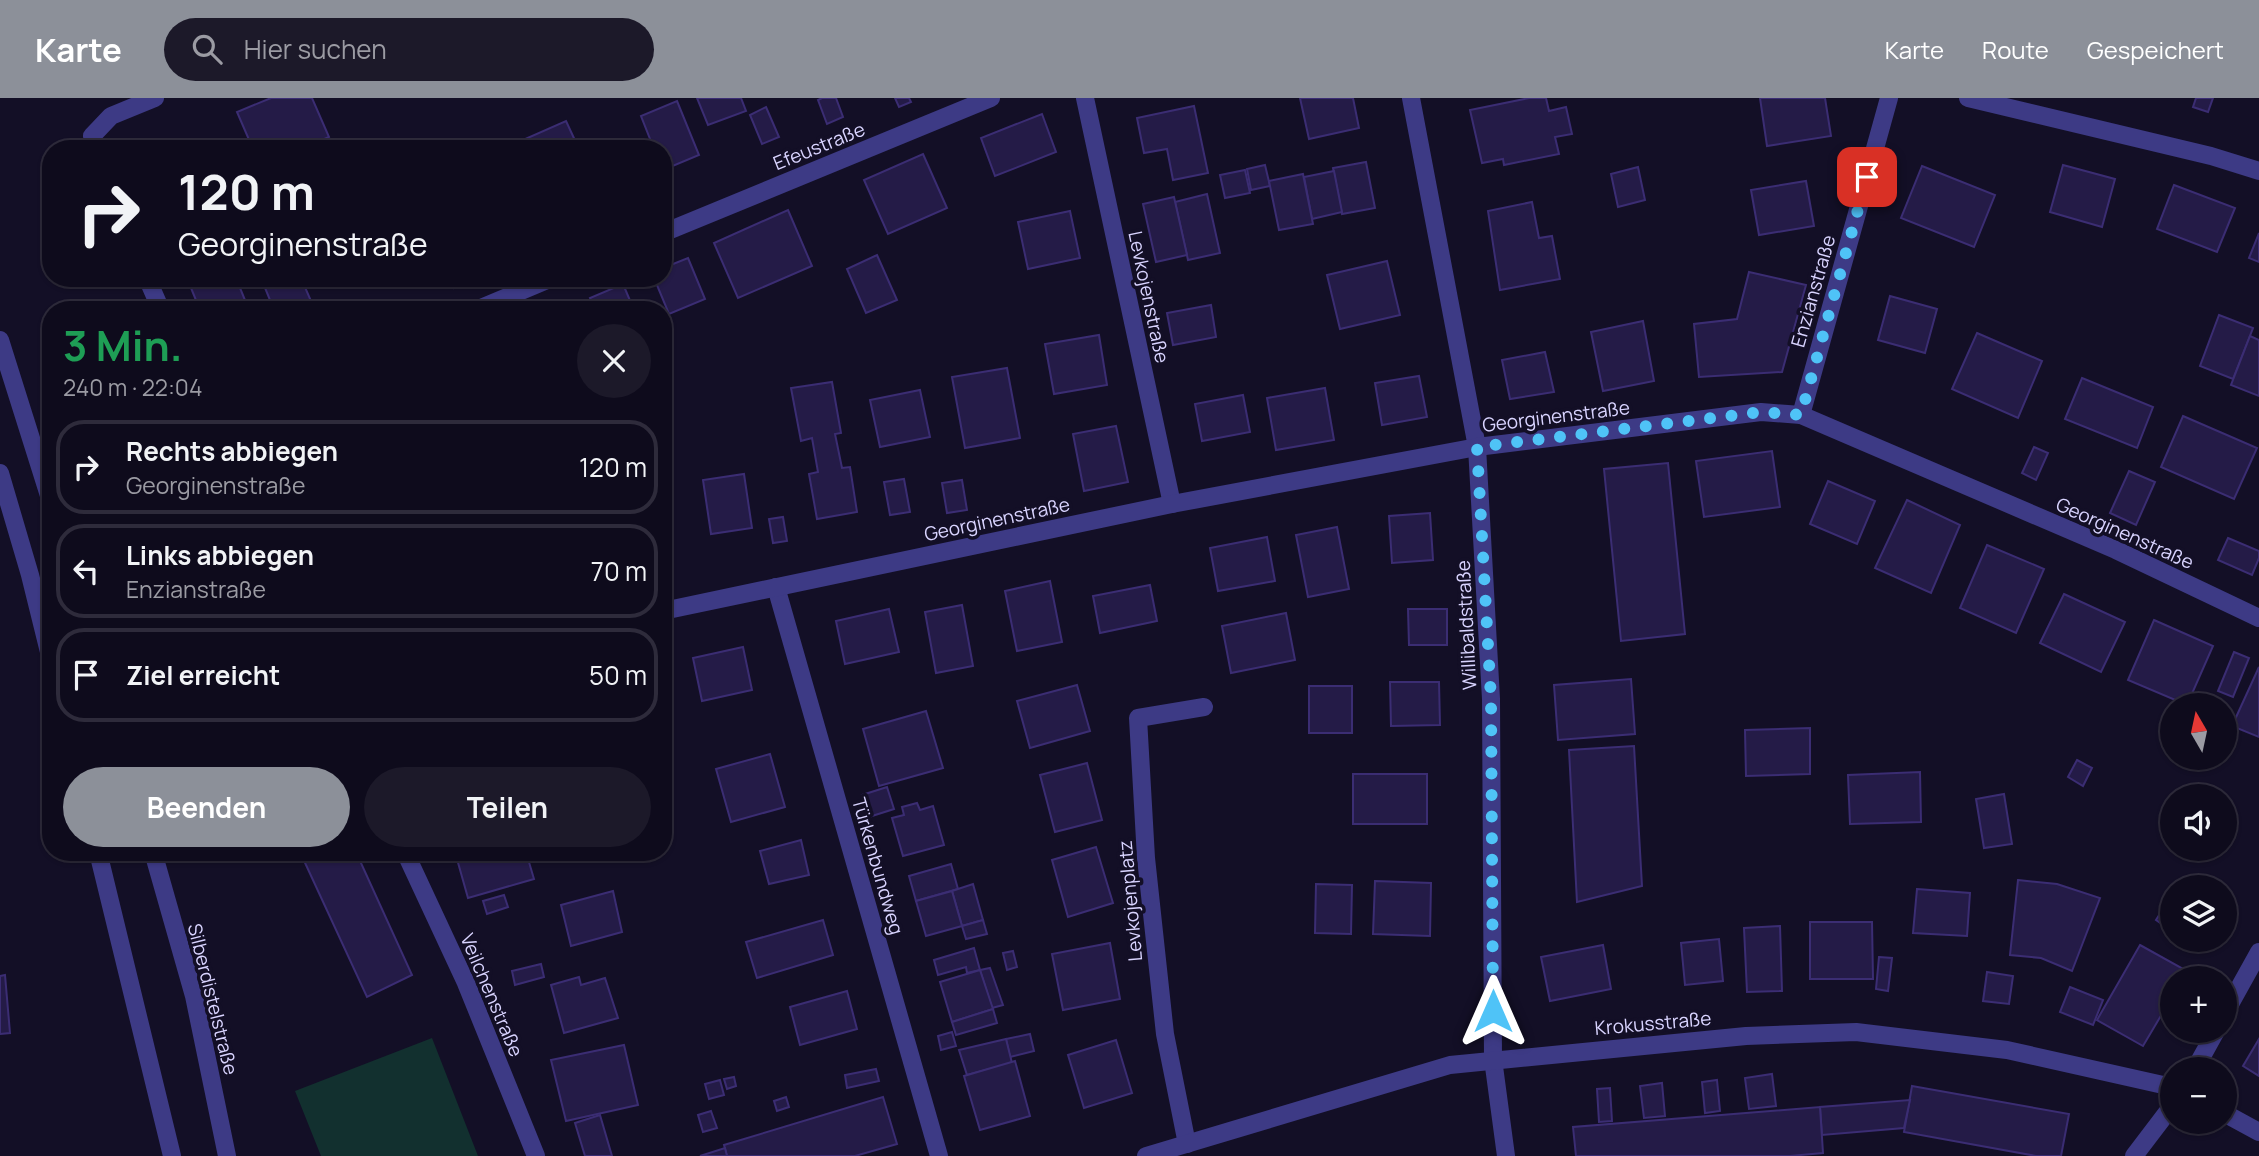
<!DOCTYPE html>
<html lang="de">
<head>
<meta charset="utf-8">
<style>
	:root { --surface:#0e0b1c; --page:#1c1929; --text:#f1f3f6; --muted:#9b9ba3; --line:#2e2b3b; --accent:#8c9099 }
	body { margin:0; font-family:Manrope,sans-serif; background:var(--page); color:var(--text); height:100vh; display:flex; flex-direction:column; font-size:26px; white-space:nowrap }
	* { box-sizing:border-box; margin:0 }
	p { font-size:23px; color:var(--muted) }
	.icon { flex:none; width:38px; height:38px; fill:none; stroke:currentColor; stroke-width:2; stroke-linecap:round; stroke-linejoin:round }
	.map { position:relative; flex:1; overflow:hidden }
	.sheet { position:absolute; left:42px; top:203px; width:630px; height:560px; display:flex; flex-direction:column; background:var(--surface); border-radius:28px; box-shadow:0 2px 5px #0004,0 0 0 2px var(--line) }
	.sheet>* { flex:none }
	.banner { position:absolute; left:42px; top:42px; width:630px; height:147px; border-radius:28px; box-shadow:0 2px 5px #0004,0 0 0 2px var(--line); background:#0e0b1c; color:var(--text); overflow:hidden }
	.needle { width:46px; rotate:351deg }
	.fabs { position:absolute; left:2160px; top:595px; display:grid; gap:14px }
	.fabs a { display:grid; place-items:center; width:77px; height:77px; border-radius:50%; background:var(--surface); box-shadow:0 2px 5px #0004,0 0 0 2px var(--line); font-size:35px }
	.pin { position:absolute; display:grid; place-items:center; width:60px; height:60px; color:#fff; margin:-30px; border-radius:14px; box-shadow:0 4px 10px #0006 }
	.me { position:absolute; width:77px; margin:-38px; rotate:0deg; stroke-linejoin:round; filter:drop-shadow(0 0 5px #0008) }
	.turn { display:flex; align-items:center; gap:24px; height:147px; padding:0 21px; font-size:32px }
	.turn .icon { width:91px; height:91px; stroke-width:2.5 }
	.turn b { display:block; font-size:49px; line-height:60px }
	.round { display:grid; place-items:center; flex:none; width:74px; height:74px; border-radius:37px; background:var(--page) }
	.summary { display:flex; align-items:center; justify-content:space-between; height:119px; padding:0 21px }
	h1 { font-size:42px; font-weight:700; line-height:52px; color:#1e9e55 }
	.button { display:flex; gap:14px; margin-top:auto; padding:14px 21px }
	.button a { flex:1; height:80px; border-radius:42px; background:var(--accent); color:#fff; font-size:28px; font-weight:700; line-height:80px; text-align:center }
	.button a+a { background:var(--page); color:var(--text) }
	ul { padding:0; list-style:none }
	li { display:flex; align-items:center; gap:21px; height:94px; margin:0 14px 10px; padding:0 7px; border:4px solid var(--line); border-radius:28px }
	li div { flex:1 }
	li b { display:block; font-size:26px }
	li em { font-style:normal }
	header { display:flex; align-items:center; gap:42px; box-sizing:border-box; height:98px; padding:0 35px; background:var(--accent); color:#fff }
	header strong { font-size:33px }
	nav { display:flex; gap:38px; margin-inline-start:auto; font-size:24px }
	.search { width:490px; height:63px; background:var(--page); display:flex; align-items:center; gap:18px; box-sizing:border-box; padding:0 24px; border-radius:38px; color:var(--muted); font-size:26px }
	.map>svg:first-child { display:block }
	.green { fill:#12302f }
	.building { fill:#241b47; stroke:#3b2d73; stroke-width:2 }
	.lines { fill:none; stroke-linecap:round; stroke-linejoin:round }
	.minor { stroke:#3d3a85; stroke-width:18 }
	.tertiary { stroke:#3d3a85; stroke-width:18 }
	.route { stroke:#4fc3f7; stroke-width:12; stroke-dasharray:0 21.6 }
	.labels { text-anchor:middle; stroke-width:7; stroke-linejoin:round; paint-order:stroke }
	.street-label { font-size:19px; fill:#d9d4ff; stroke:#130f26 }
</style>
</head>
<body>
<header>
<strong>Karte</strong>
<div class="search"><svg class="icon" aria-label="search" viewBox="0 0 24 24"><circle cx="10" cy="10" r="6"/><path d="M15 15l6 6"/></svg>Hier suchen</div>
<nav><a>Karte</a><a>Route</a><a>Gespeichert</a></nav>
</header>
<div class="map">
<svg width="2259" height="1058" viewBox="0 0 2259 1058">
	<rect width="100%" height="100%" fill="#130f26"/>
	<path class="green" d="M 432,940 L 478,1058 L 321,1058 L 295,993 Z"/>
	<g class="building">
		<path d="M 271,0 L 312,0 L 329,39 L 301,51 L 253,51 L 237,14 Z"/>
		<path d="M 697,0 L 741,0 L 746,13 L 708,27 Z"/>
		<path d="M 822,0 L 836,0 L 843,19 L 827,26 L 818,2 Z"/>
		<path d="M 895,0 L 909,0 L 911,4 L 899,9 Z"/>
		<path d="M 1300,0 L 1353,0 L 1359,30 L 1309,41 Z"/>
		<path d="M 1529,0 L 1546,0 L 1549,13 L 1566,9 L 1572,36 L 1555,39 L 1559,56 L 1504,67 L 1503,61 L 1482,65 L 1470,12 Z"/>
		<path d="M 1760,0 L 1825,0 L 1831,38 L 1767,48 Z"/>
		<path d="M 2196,0 L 2213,0 L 2208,14 L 2193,9 Z"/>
		<path d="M 677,3 L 699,57 L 663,72 L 663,51 L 654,51 L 641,18 Z"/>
		<path d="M 1194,8 L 1208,75 L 1173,82 L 1167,51 L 1144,55 L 1137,20 Z"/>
		<path d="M 766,9 L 779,39 L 762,46 L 750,17 Z"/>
		<path d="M 1042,16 L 1056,54 L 995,78 L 981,40 Z"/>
		<path d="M 566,23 L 579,51 L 507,51 L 507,49 Z"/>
		<path d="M 923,56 L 947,110 L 888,136 L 864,82 Z"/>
		<path d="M 1366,64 L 1375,110 L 1342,116 L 1333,70 Z"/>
		<path d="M 1265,67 L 1270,88 L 1251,92 L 1247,71 Z"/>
		<path d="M 2063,67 L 2115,81 L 2102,129 L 2050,114 Z"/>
		<path d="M 1922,68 L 1995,97 L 1974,149 L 1901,120 Z"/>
		<path d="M 1638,69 L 1645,102 L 1618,109 L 1611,76 Z"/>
		<path d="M 1245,72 L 1250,95 L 1225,100 L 1220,77 Z"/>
		<path d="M 1334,73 L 1342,114 L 1312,121 L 1304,79 Z"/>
		<path d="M 1303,76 L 1313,126 L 1279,132 L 1269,83 Z"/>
		<path d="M 1806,83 L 1814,128 L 1759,137 L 1751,92 Z"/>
		<path d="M 2174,87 L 2235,110 L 2217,154 L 2157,131 Z"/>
		<path d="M 1207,96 L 1220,155 L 1188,162 L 1175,104 Z"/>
		<path d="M 1174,99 L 1187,157 L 1156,164 L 1143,106 Z"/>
		<path d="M 1532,104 L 1539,140 L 1552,138 L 1560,181 L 1500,192 L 1488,113 Z"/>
		<path d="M 788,112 L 812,168 L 738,200 L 714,145 Z"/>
		<path d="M 1070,113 L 1080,160 L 1028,171 L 1018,124 Z"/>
		<path d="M 2259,135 L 2259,164 L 2249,160 Z"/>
		<path d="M 877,157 L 897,202 L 866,215 L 847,171 Z"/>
		<path d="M 688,160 L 705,201 L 669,216 L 654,180 L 663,180 L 663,170 Z"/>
		<path d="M 1387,163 L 1400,217 L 1340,231 L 1327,177 Z"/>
		<path d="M 1749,174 L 1806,187 L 1782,274 L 1699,279 L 1694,226 L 1737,221 Z"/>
		<path d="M 215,180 L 236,180 L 249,212 L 200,212 L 191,190 Z"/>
		<path d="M 261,180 L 301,180 L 311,203 L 292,212 L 274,212 Z"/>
		<path d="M 450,180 L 477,180 L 454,190 Z"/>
		<path d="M 623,186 L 634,212 L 595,212 L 590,200 Z"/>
		<path d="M 1890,198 L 1937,211 L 1925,255 L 1878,242 Z"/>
		<path d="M 1211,207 L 1216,239 L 1173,247 L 1167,215 Z"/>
		<path d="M 2219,217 L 2253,230 L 2233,281 L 2200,268 Z"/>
		<path d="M 1643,223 L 1654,283 L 1603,293 L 1591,234 Z"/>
		<path d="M 1977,235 L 2042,263 L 2018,320 L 1952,291 Z"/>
		<path d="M 1099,237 L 1107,287 L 1054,296 L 1045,246 Z"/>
		<path d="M 2250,238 L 2259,242 L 2259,298 L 2231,287 Z"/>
		<path d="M 1545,254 L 1554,294 L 1510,301 L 1502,262 Z"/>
		<path d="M 1007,270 L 1020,340 L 965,350 L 952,279 Z"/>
		<path d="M 1419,278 L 1427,319 L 1382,327 L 1375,285 Z"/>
		<path d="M 2082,280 L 2153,309 L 2137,350 L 2065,321 Z"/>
		<path d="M 832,284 L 841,335 L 835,336 L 842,370 L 850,369 L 857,414 L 817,421 L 809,376 L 818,374 L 812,340 L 801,343 L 791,290 Z"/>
		<path d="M 1325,290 L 1334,342 L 1276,352 L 1267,300 Z"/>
		<path d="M 920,292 L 930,339 L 880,349 L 870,302 Z"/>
		<path d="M 1243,297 L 1250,334 L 1202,343 L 1195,306 Z"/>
		<path d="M 2183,318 L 2257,350 L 2234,401 L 2161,369 Z"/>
		<path d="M 1116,328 L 1128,384 L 1084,393 L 1073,336 Z"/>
		<path d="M 2034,349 L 2048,355 L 2036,382 L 2022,375 Z"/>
		<path d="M 1772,353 L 1780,409 L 1704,419 L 1696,363 Z"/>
		<path d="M 1668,365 L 1685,536 L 1621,543 L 1604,371 Z"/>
		<path d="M 2129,373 L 2155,384 L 2136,427 L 2110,415 Z"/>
		<path d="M 663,374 L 669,403 L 663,404 Z"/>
		<path d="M 744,376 L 752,430 L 711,436 L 703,382 Z"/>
		<path d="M 904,381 L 910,414 L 890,417 L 884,384 Z"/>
		<path d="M 962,382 L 967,412 L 947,415 L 942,385 Z"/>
		<path d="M 1828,383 L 1875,403 L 1857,446 L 1810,426 Z"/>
		<path d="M 1907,402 L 1960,427 L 1931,495 L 1875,470 Z"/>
		<path d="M 1430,415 L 1433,462 L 1392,465 L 1389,418 Z"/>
		<path d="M 783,419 L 787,443 L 773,445 L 769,421 Z"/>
		<path d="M 1337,429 L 1349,491 L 1308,499 L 1296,437 Z"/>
		<path d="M 1267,439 L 1275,483 L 1218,493 L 1210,450 Z"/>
		<path d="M 2228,440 L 2259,453 L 2259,460 L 2252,477 L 2218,462 Z"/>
		<path d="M 1987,447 L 2044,471 L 2016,535 L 1960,510 Z"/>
		<path d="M 1050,483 L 1062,544 L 1017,553 L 1005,493 Z"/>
		<path d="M 1150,487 L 1157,523 L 1100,535 L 1093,498 Z"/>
		<path d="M 2064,496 L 2125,524 L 2101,574 L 2040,545 Z"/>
		<path d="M 962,507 L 973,568 L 936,575 L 925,514 Z"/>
		<path d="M 889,511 L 899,554 L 845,566 L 836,523 Z"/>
		<path d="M 1408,511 L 1447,511 L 1447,547 L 1409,547 Z"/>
		<path d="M 1286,515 L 1295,562 L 1231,575 L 1222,528 Z"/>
		<path d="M 2154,522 L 2213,548 L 2187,607 L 2128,582 Z"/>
		<path d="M 743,549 L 752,592 L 702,603 L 693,560 Z"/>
		<path d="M 2234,554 L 2249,560 L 2233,599 L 2218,593 Z"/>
		<path d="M 2259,569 L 2259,639 L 2232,628 Z"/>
		<path d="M 1631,581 L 1635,636 L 1558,642 L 1554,587 Z"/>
		<path d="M 1390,584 L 1439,584 L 1440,627 L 1391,628 Z"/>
		<path d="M 1077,587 L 1090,633 L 1030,650 L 1017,603 Z"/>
		<rect x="1309" y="588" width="43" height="47"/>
		<path d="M 926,613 L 943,670 L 879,688 L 863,631 Z"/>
		<path d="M 1810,630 L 1810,676 L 1746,678 L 1745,632 Z"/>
		<path d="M 1634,648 L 1642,788 L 1577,804 L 1569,652 Z"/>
		<path d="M 770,656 L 785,709 L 731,724 L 716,671 Z"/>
		<path d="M 2077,662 L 2092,670 L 2083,688 L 2068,679 Z"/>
		<path d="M 1087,665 L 1102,722 L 1055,734 L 1040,677 Z"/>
		<path d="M 1920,674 L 1921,724 L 1850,726 L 1848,677 Z"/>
		<rect x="1353" y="676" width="74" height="50"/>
		<path d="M 887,689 L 894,711 L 869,719 L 862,697 Z"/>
		<path d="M 2004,696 L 2012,746 L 1984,750 L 1976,701 Z"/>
		<path d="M 917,705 L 920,712 L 933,708 L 944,747 L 903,758 L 892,720 L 904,717 L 902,709 Z"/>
		<path d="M 801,742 L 809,777 L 769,786 L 760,753 Z"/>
		<path d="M 1096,749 L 1113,805 L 1068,819 L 1052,762 Z"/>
		<path d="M 300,754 L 356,754 L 412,877 L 367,899 Z"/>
		<path d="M 455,754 L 526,754 L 534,781 L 468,800 Z"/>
		<path d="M 951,766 L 958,791 L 916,803 L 909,778 Z"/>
		<path d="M 2018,782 L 2057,786 L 2100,800 L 2072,873 L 2041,860 L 2010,857 Z"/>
		<path d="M 1375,783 L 1431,785 L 1430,838 L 1373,836 Z"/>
		<path d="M 973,786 L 983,822 L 962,828 L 952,793 Z"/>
		<path d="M 1316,786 L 1352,787 L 1351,836 L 1315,835 Z"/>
		<path d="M 1917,791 L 1970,795 L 1967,838 L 1913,835 Z"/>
		<path d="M 613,793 L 622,834 L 571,848 L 561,807 Z"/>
		<path d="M 952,793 L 962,828 L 926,838 L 916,803 Z"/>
		<path d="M 504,797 L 508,809 L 487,816 L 483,803 Z"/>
		<path d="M 2172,797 L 2172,833 L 2156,822 Z"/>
		<path d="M 823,822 L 833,857 L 757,880 L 746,844 Z"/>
		<path d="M 983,822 L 987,836 L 966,841 L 962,828 Z"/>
		<path d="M 1810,824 L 1872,824 L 1873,881 L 1810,881 Z"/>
		<path d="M 1780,828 L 1782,893 L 1747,894 L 1744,830 Z"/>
		<path d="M 1719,841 L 1723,883 L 1685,887 L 1681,845 Z"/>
		<path d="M 1110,845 L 1120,901 L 1063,912 L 1052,856 Z"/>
		<path d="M 1603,847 L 1611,891 L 1550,903 L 1541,859 Z"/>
		<path d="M 2140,847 L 2187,873 L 2182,880 L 2172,880 L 2172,899 L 2143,948 L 2097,922 Z"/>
		<path d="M 974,850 L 980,872 L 967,875 L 966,869 L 938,877 L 934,862 Z"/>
		<path d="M 1013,853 L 1017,869 L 1007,872 L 1003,855 Z"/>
		<path d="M 1879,859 L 1892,860 L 1888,893 L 1876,891 Z"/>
		<path d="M 541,866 L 544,879 L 515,887 L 512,873 Z"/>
		<path d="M 990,870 L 1003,907 L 992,910 L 980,872 Z"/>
		<path d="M 980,872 L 993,911 L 952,924 L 940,884 Z"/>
		<path d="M 1987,874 L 2013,878 L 2009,906 L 1983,903 Z"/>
		<path d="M 5,877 L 10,935 L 0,936 L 0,878 Z"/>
		<path d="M 579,879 L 581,887 L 605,880 L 618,920 L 564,935 L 551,887 Z"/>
		<path d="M 2070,889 L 2103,902 L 2093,927 L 2060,914 Z"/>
		<path d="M 847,893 L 857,931 L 800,947 L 790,909 Z"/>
		<path d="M 993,911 L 997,925 L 956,937 L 952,924 Z"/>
		<path d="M 952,934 L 956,948 L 941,952 L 938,938 Z"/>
		<path d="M 1030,936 L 1034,953 L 1010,959 L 1006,941 Z"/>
		<path d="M 1006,941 L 1012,965 L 967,977 L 959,952 Z"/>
		<path d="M 2259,941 L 2259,978 L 2243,968 Z"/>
		<path d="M 1116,942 L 1132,995 L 1084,1010 L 1068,957 Z"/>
		<path d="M 624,947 L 638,1007 L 566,1023 L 551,962 Z"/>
		<path d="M 1015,963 L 1030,1018 L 980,1032 L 964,978 Z"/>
		<path d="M 876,971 L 879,983 L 847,990 L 845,977 Z"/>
		<path d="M 1772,976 L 1776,1008 L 1749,1011 L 1745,980 Z"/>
		<path d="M 734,979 L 736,988 L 727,991 L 724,981 Z"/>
		<path d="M 720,982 L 724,997 L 709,1001 L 705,986 Z"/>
		<path d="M 1717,982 L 1720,1013 L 1705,1015 L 1702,984 Z"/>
		<path d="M 1662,985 L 1665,1018 L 1644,1020 L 1640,988 Z"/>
		<path d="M 1912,988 L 2069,1016 L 2061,1058 L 2036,1058 L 1904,1034 Z"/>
		<path d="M 1610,990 L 1612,1023 L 1599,1024 L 1597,991 Z"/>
		<path d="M 786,999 L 789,1009 L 777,1013 L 774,1003 Z"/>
		<path d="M 883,999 L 897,1046 L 855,1058 L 727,1058 L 724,1047 Z"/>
		<path d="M 1910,1002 L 1904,1030 L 1822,1037 L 1820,1009 Z"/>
		<path d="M 1820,1009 L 1823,1055 L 1790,1058 L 1576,1058 L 1573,1029 Z"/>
		<path d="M 711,1013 L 717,1030 L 703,1034 L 698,1017 Z"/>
		<path d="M 600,1017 L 612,1058 L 585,1058 L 575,1025 Z"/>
		<path d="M 725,1050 L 727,1058 L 700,1058 Z"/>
	</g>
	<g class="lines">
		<g class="minor">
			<path d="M 1085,0 L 1172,406"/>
			<path d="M 1411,0 L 1477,349 L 1491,601 L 1493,961 L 1506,1058"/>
			<path d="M 1968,0 L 2211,58 L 2259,73"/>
			<path d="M 95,51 L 92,38 L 111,18 L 155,0"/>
			<path d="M 663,135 L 991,0"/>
			<path d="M 147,180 L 161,212"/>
			<path d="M 476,212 L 552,180"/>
			<path d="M 1801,317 L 1889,0"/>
			<path d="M 776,489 L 939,1058"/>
			<path d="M 663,513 L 1172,406 L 1477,349 L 1761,314 L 1801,317 L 2116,452 L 2259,520"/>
			<path d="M 405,754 L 466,885 L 536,1058"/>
			<path d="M 2224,917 L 2259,854"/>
			<path d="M 2195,971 L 2216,933"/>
			<path d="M 2224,1015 L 2259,1034"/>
			<path d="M 1187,1046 L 1165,936 L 1146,760 L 1138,620 L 1204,609"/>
			<path d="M 1146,1058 L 1450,967 L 1746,938 L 1856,934 L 2007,952 L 2172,989"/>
			<path d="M 2134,1058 L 2172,1008"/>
		</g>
		<g class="tertiary">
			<path d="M 0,242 L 51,404"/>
			<path d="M 0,375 L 30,477 L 51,562"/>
			<path d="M 98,754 L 172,1058"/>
			<path d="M 153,754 L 194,898 L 227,1058"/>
		</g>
	</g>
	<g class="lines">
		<path class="route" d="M 1493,913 L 1491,601 L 1477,349 L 1761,314 L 1801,317 L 1867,79"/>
	</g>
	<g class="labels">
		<g class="street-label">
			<text transform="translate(819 48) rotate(-22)" y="7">Efeustraße</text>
			<text transform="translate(1813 193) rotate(-74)" y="7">Enzianstraße</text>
			<text transform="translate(1149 199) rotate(78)" y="7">Levkojenstraße</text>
			<text transform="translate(1556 318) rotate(-7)" y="7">Georginenstraße</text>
			<text transform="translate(997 421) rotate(-12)" y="7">Georginenstraße</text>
			<text transform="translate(2125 435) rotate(24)" y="7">Georginenstraße</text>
			<text transform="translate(1466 527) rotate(-93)" y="7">Willibaldstraße</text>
			<text transform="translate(878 768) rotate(74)" y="7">Türkenbundweg</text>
			<text transform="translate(1130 803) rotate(-95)" y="7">Levkojenplatz</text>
			<text transform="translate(492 897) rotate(67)" y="7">Veilchenstraße</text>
			<text transform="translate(213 901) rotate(76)" y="7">Silberdistelstraße</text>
			<text transform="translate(1653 925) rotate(-5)" y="7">Krokusstraße</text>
		</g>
	</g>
</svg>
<div class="fabs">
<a><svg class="needle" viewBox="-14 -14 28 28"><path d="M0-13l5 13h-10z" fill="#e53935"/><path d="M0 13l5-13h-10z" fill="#9b9ba3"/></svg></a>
<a><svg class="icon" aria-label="sound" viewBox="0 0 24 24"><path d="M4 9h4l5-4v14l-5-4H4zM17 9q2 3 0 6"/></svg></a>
<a><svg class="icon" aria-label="layers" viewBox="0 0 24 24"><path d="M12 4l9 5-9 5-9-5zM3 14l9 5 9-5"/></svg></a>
<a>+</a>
<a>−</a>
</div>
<div class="pin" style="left:1867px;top:79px;background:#d93025"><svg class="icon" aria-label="arrive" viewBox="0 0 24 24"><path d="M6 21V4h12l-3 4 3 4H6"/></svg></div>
<svg class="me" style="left:1493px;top:913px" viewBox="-20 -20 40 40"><path d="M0-17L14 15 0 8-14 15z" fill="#4fc3f7" stroke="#fff" stroke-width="4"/></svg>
<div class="banner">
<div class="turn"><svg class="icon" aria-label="right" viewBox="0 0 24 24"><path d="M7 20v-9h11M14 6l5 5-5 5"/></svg><div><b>120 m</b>Georginenstraße</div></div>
</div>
<section class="sheet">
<div class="summary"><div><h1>3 Min.</h1><p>240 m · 22:04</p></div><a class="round"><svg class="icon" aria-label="close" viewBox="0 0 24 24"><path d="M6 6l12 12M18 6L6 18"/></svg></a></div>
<ul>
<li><svg class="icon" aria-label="right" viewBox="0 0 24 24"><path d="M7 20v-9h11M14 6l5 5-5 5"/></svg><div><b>Rechts abbiegen</b><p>Georginenstraße</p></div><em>120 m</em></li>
<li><svg class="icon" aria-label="left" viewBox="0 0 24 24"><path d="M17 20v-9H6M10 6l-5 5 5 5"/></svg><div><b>Links abbiegen</b><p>Enzianstraße</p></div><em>70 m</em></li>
<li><svg class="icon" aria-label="arrive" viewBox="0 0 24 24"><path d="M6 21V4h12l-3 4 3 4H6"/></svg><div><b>Ziel erreicht</b></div><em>50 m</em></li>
</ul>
<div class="button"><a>Beenden</a><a>Teilen</a></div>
</section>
</div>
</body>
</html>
